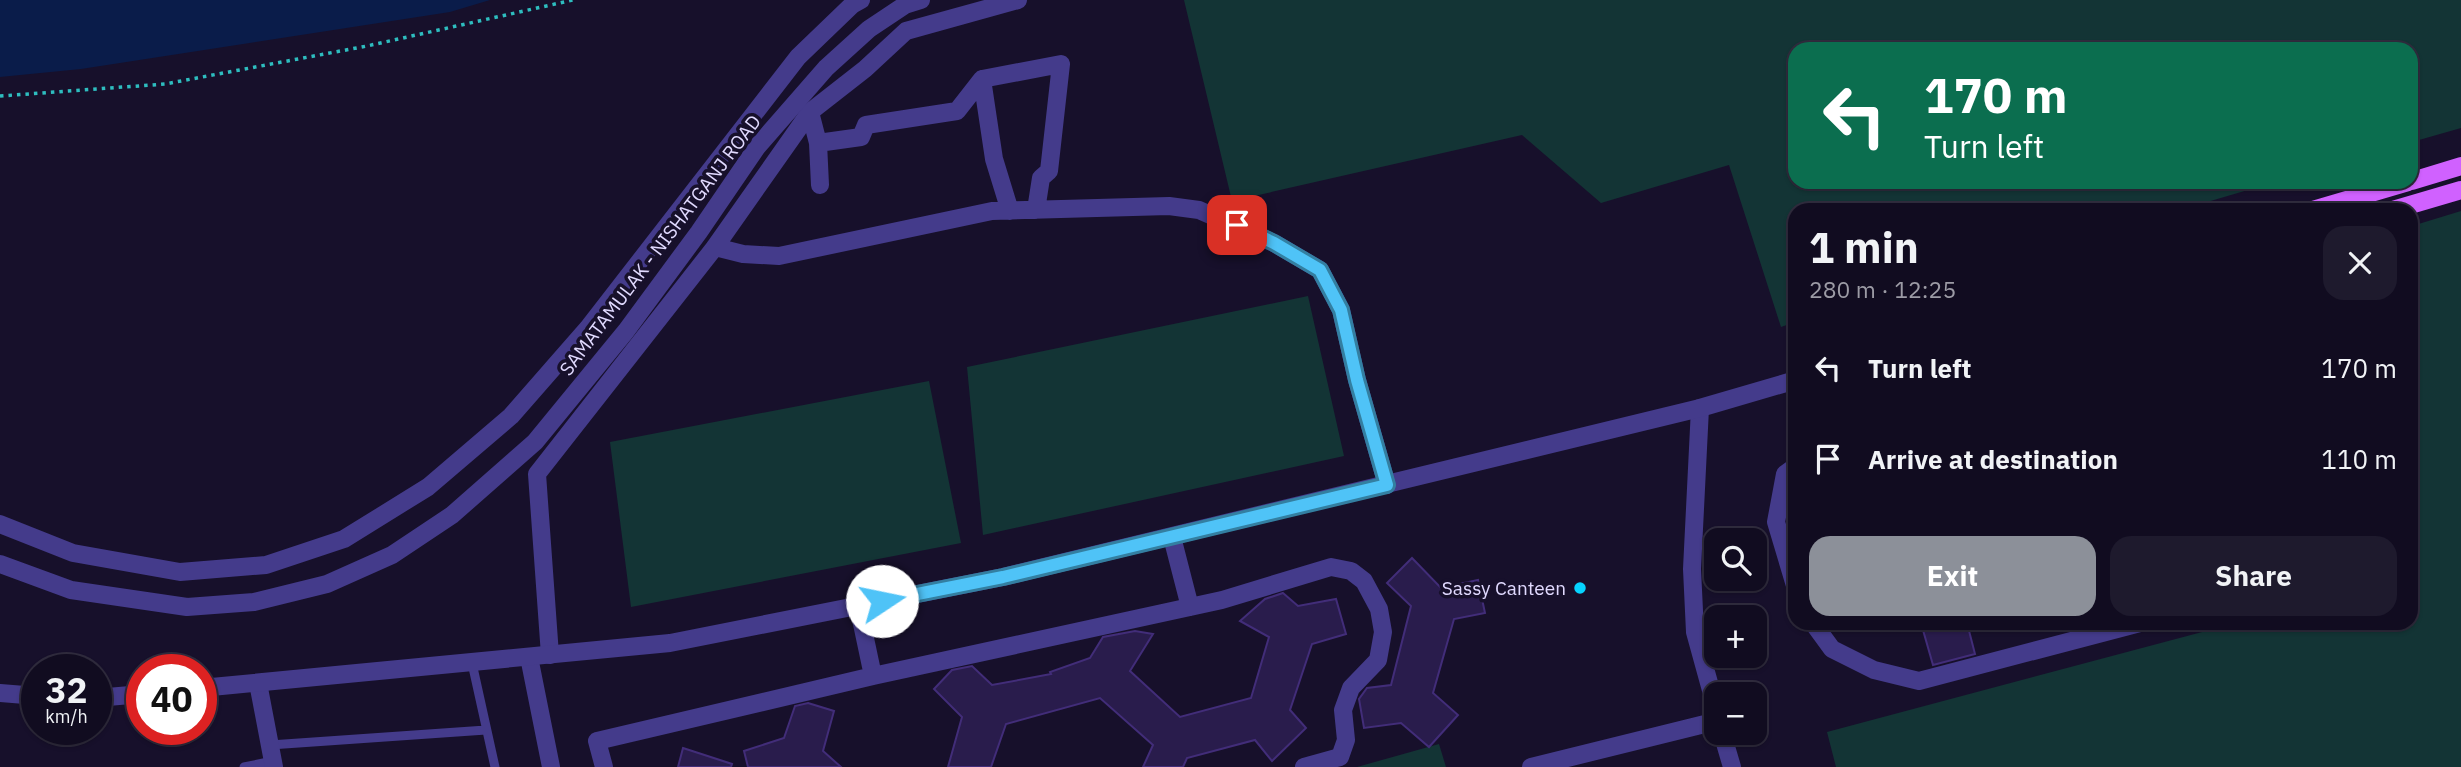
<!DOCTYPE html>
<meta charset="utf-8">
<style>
:root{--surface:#110c20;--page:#1e1a2d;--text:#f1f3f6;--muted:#9c9ba5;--line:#302c3e;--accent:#8c9099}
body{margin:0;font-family:"IBM Plex Sans",sans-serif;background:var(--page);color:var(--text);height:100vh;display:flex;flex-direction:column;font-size:26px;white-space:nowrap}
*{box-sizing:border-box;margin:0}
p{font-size:23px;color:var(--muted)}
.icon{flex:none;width:38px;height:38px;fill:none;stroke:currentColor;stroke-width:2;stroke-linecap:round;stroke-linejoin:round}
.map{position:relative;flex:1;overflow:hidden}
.details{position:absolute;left:1788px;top:203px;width:630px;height:427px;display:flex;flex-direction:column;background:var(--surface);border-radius:21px;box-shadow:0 2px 5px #0004,0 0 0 2px var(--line)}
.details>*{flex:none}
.banner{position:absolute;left:1788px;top:42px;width:630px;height:147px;border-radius:21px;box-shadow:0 2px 5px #0004,0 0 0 2px var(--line);background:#0b6e4f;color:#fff;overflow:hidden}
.controls{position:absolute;left:1704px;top:528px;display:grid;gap:14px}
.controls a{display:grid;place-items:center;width:63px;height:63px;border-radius:14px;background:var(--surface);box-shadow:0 2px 5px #0004,0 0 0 2px var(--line);font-size:35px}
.speed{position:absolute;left:21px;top:654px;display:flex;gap:14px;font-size:35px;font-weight:700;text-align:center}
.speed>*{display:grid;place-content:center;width:91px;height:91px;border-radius:50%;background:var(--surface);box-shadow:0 2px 5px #0004,0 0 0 2px var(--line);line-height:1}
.speed small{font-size:18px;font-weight:400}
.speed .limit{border:10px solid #d22;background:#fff;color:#111}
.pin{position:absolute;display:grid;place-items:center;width:60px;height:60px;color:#fff;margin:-30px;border-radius:14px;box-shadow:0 4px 10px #0006}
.me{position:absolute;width:77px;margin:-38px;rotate:79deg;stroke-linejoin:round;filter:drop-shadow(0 0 5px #0008)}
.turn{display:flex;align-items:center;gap:24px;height:147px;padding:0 21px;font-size:32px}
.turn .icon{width:91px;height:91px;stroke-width:2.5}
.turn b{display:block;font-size:49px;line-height:60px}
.round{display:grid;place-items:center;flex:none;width:74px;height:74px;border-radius:21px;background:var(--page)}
.head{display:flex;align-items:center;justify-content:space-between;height:119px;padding:0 21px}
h1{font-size:42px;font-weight:700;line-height:52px}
.primary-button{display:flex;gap:14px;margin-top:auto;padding:14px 21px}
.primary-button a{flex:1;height:80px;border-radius:21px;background:var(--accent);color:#fff;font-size:28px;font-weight:700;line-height:80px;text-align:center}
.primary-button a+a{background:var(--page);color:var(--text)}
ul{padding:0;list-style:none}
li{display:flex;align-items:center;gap:21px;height:91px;padding:0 21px}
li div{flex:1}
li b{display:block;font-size:26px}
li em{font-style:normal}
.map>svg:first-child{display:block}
.green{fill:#133435}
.water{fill:#0a1c4a}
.building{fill:#291c4c;stroke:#422d79;stroke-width:2}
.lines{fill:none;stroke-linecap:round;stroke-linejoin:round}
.path{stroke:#2ebdbf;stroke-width:3.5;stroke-dasharray:3.5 5;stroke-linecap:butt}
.service{stroke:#443b8b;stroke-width:9}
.minor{stroke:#443b8b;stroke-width:18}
.tertiary{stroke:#443b8b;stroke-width:18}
.primary{stroke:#d061ff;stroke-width:18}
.route-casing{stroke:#337fa1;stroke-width:18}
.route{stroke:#4fc3f7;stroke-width:12}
.poi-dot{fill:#06d3ff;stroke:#17102b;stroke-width:2.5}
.labels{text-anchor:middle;stroke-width:7;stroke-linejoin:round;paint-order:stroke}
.street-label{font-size:19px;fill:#e1daff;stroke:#17102b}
.poi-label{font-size:19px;fill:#e1daff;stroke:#17102b;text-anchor:end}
</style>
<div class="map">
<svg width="2461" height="767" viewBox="0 0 2461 767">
<rect width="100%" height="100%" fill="#17102b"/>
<path class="green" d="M 1184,0 L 2461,0 L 2461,128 L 2412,142 L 2412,49 L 1796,49 L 1796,182 L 2275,182 L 2180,210 L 1796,210 L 1795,322 L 1781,327 L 1729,165 L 1601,203 L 1522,135 L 1232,201 Z
M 2461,211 L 2461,767 L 1836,767 L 1827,732 L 2236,623 L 2412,623 L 2412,226 Z
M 1308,296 L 1344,456 L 983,535 L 967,367 Z
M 929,381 L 961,543 L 631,607 L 610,442 Z
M 1439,744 L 1446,767 L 1357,767 Z"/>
<path class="water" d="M 0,0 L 490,0 L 450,12 L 81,69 L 0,77 Z"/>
<path class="building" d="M 1412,558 L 1441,588 L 1478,580 L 1485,613 L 1454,619 L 1433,693 L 1458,715 L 1429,747 L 1401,723 L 1364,728 L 1359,699 L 1367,688 L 1391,685 L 1411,606 L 1387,583 Z
M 1283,593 L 1298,606 L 1336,599 L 1346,634 L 1312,644 L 1290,710 L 1306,728 L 1272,761 L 1255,740 L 1187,758 L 1183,767 L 1143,767 L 1153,745 L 1100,698 L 1006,724 L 991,767 L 948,767 L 962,717 L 934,689 L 952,670 L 972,666 L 992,685 L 1051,674 L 1050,672 L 1090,658 L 1103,637 L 1135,631 L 1153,634 L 1130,671 L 1180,717 L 1251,698 L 1269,637 L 1240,621 L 1265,599 Z
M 1921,623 L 1967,623 L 1975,654 L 1933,665 Z
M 808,703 L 834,711 L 823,751 L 841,767 L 748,767 L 744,751 L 784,738 L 795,706 Z
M 683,748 L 732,764 L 731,767 L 678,767 Z"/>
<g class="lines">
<path class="path" d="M 0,96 L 165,84 L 367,46 L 573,0"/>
<path class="service" d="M 472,663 L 495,767
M 270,745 L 486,730
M 244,767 L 273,761"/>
<path class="minor" d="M 982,79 L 994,159 L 1010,211
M 810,112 L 818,143 L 861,137 L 866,125 L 957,111 L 982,79 L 1061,64 L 1049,171 L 1041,178 L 1036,210
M 818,143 L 820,185
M 715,247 L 743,254 L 779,256 L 992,211 L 1169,206 L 1199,210 L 1274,243 L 1320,270 L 1341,310 L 1357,380 L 1387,485
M 1700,408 L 1692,569 L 1695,632 L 1717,712
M 1796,466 L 1785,474 L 1776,522 L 1796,589
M 1172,537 L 1190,607
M 1813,623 L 1832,649 L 1874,670 L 1919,681 L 2140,623
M 550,655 L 537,474 L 715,247 L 810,112 L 865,69 L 906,31 L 1018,0
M 529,657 L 551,767
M 873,676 L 1222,600 L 1331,567 L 1351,571 L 1364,581 L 1379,609 L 1383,632 L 1378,660 L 1351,688 L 1343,710 L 1346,740 L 1340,757 L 1304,767
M 258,683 L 274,767
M 1722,733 L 1732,767
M 604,767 L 597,741 L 873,676 L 858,605
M 1531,767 L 1717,721"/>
<path class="tertiary" d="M 0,524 L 73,553 L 180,572 L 266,565 L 344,539 L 428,487 L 511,416 L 588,328 L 798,57 L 852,5 L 861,0
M 0,564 L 71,590 L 187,607 L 254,602 L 327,584 L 392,555 L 452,515 L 535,442 L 626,331 L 699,232 L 757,147 L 826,68 L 869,29 L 905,5 L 921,0
M 201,688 L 670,643 L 1003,577 L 1700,408 L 1796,380
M 0,693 L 37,696
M 96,698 L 142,694"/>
<path class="primary" d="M 2412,181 L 2461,166
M 2313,210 L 2408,182
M 2393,210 L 2461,190"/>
</g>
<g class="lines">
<g class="route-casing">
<path id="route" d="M 882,601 L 1003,577 L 1387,485 L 1357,380 L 1341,310 L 1320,270 L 1274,243 L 1237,225"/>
</g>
<use href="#route" class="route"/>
</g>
<circle class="poi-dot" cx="1580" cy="588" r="7"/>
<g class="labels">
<g class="street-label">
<text transform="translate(660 245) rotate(-53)" y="7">SAMATAMULAK - NISHATGANJ ROAD</text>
</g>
<g class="poi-label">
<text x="1566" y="595">Sassy Canteen</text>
</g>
</g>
</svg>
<div class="controls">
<a><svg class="icon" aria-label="search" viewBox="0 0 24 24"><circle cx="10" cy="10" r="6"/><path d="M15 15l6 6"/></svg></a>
<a>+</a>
<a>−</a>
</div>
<div class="speed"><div>32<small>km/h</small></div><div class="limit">40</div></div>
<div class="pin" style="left:1237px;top:225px;background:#d93025"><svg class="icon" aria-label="arrive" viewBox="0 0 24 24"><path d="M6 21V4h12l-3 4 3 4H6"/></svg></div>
<svg class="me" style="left:882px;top:601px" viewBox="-20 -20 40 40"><circle r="19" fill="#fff"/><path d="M0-13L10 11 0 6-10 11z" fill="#4fc3f7"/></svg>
<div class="banner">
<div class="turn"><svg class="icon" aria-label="left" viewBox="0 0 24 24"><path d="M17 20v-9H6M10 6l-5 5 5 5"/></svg><div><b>170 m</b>Turn left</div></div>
</div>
<section class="details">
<div class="head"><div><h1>1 min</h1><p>280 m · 12:25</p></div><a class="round"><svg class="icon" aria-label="close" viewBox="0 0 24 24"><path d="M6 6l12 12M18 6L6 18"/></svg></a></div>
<ul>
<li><svg class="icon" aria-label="left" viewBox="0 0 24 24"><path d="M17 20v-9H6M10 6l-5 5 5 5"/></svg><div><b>Turn left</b></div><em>170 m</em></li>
<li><svg class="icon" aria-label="arrive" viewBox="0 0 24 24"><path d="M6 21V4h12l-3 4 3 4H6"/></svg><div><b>Arrive at destination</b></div><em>110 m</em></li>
</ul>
<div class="primary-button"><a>Exit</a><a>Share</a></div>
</section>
</div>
